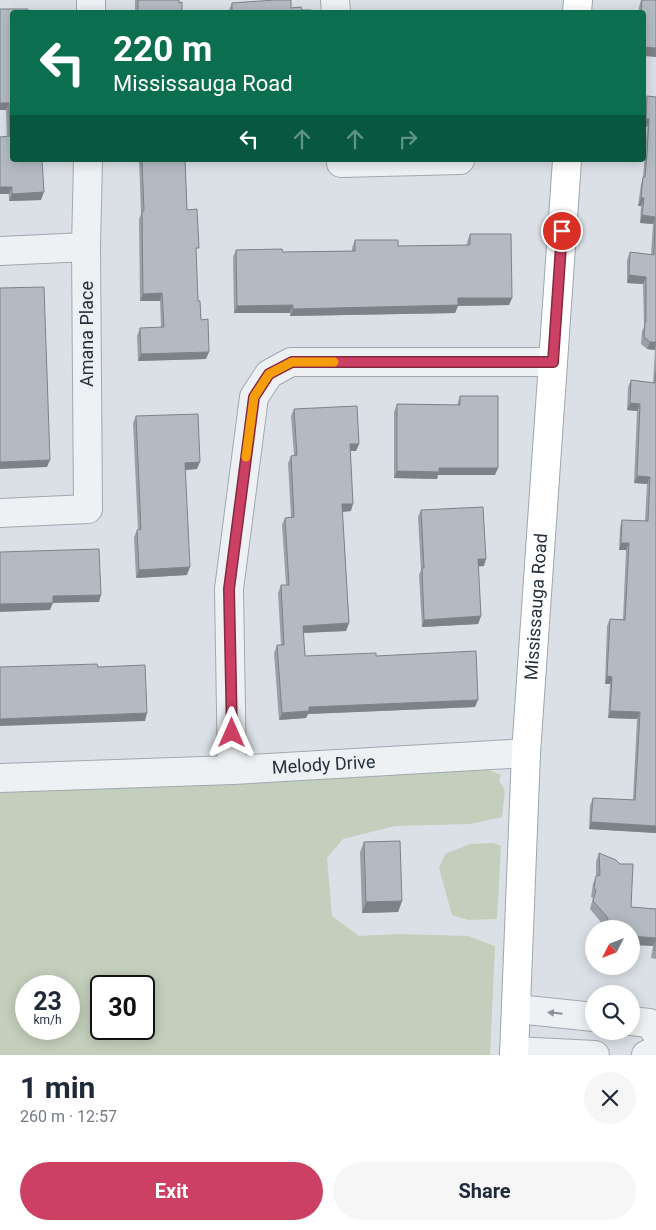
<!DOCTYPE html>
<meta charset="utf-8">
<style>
:root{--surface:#fff;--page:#f6f6f7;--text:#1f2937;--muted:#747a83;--accent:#cb4063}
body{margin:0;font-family:Roboto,sans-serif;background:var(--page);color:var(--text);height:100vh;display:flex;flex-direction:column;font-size:19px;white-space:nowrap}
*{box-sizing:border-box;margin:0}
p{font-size:16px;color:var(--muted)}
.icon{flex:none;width:28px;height:28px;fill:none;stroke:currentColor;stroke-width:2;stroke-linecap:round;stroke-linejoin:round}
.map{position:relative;height:1055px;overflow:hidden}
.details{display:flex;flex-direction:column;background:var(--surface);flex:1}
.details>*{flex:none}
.guide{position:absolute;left:10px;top:10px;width:636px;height:152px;border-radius:5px;box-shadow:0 2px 12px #0003;background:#0b6e4f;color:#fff;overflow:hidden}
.needle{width:32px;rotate:228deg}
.controls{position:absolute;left:585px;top:920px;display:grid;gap:10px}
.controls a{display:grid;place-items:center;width:55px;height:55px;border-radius:50%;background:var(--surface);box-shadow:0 2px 12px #0003;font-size:25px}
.speed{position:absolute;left:15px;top:975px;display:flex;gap:10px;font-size:25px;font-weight:700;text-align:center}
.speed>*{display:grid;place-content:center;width:65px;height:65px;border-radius:50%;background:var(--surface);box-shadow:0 2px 12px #0003;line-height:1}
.speed small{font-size:12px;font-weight:400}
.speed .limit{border:2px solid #111;border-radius:8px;background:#fff;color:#111}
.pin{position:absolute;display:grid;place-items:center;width:42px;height:42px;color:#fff;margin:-21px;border:2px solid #fff;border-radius:50%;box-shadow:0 1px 5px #0007}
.me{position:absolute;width:55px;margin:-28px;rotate:0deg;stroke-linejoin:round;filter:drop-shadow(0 0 4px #0008)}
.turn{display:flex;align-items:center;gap:18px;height:105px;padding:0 20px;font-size:22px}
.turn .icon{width:65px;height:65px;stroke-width:2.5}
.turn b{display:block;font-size:35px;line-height:42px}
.lanes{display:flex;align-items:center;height:48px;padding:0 20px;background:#0003;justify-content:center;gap:25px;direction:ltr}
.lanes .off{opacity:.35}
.round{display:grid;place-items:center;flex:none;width:52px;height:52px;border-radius:26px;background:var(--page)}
.summary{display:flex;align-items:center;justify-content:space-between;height:85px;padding:0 20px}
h1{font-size:30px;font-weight:700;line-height:38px}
.action{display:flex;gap:10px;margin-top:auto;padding:10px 20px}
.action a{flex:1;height:58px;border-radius:30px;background:var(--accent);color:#fff;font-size:20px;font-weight:700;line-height:58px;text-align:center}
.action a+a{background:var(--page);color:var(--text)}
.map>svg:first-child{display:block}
.green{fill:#c3cfbc;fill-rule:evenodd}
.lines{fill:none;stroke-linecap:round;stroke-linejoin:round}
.minor-casing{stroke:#a1a8af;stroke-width:30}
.major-casing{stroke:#9ba6b1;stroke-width:30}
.minor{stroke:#eef1f4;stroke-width:28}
.major{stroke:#fff;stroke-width:28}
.wall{fill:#9aa0a7}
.shaded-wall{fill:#7d8288}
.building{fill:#b3bac2;stroke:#7d8288}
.oneway{fill:#8a9098}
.route-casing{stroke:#842a40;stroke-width:12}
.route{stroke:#cb4063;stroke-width:9}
.slow{stroke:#f59e0b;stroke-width:9}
.labels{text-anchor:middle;stroke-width:4.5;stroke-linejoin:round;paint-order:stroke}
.street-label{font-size:18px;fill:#26303b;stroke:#eaeff3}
</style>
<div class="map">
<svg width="656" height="1055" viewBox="0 0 656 1055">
<rect width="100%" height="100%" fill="#dbe0e6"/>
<path class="green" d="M 489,770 L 501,775 L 499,780 L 505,791 L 502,817 L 470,824 L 395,826 L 343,839 L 327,858 L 332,916 L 359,936 L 399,934 L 468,936 L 495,946 L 490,1055 L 0,1055 L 0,792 ZM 26,986 L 69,986 L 69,1029 L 26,1029 ZM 101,986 L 144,986 L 144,1029 L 101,1029 Z
M 493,843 L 501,846 L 497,919 L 468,920 L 452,915 L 439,868 L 445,854 L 470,844 Z"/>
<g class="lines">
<g class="minor-casing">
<g id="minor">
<path d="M 335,0 L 336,12"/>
<path d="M 91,12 L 91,0"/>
<path d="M 341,160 L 341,163 L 460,160"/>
<path d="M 0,251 L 86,247"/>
<path d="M 0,513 L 88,509 L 86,247 L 88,160"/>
<path d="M 232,770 L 229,589 L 254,397 L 269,374 L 291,362 L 553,362"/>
<path id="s1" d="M 0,778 L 232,770 L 526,753"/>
<path d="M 517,1009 L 594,1017"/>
<path d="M 631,1021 L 649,1023 L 656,1033"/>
<path d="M 514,1051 L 595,1055"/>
<path d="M 646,1055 L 656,1050"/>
</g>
</g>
<g class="major-casing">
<g id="major">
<path d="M 577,12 L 578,0"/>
<path id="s2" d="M 514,1055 L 526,753 L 567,160"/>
</g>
</g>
<use href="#minor" class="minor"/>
<use href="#major" class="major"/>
</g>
<path class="wall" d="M 135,0 L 179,0 L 179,3 L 182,12 L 135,12 Z
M 641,0 L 656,0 L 644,12 L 638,12 L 639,7 Z
M 232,3 L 291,8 L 314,12 L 229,12 L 229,10 Z
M 0,9 L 12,12 L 41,200 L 9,201 L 6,110 L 0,110 Z
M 647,96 L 656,97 L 656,833 L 589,829 L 590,805 L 593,798 L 633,800 L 637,719 L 608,718 L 610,684 L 605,684 L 607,626 L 610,619 L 623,619 L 626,550 L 619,550 L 620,527 L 622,520 L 645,521 L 647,484 L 634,483 L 637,411 L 627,410 L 628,387 L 631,380 L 653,383 L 655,350 L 647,349 L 641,344 L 642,331 L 644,327 L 643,284 L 627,283 L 627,260 L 630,252 L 651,255 L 653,224 L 640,223 L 641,206 L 638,206 L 641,184 L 643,177 L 647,127 L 644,126 L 644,120 L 645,103 Z
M 139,160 L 185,160 L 187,210 L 196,254 L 198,301 L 206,359 L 138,361 L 137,336 L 140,328 L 161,328 L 160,301 L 140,301 L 139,219 L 141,214 Z
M 470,234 L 512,298 L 509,305 L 458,306 L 455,313 L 290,316 L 290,313 L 234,313 L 233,257 L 236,250 L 283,252 L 352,251 L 352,248 L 355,240 L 398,246 L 467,245 L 467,242 Z
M 460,396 L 495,475 L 438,475 L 437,479 L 394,478 L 394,412 L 397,404 L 457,405 Z
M 294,409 L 359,444 L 356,451 L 350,451 L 351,511 L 342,512 L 349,623 L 346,631 L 303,633 L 305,656 L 376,656 L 475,707 L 308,714 L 306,718 L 279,720 L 274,653 L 277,645 L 281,645 L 278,593 L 281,585 L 286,585 L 282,525 L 285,518 L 291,517 L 288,463 L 291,456 L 294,455 L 291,416 Z
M 136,416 L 197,469 L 185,470 L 187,575 L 136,578 L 134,537 L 137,530 L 138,530 L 133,423 Z
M 421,510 L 484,566 L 478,566 L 481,616 L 478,624 L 422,627 L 419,575 L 421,570 L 418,517 Z
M 364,842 L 402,901 L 398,912 L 362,913 L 360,852 Z
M 599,853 L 631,907 L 656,909 L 656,959 L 651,958 L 653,946 L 631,929 L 605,929 L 605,927 L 590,909 L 593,898 L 591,897 L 593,884 L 596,876 L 596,862 Z"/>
<path class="shaded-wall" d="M 644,47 L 656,48 L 656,57 L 644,56 Z
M 0,103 L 9,103 L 6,110 L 0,110 Z
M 646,119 L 649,119 L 647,127 L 644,126 Z
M 0,187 L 12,187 L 9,194 L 0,194 Z
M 44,192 L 41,200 L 9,201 L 12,194 Z
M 641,198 L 644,198 L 641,206 L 638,206 Z
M 642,215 L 655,217 L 653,224 L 640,223 Z
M 629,275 L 646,277 L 643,284 L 627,283 Z
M 162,293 L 160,301 L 140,301 L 143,294 Z
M 458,298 L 512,298 L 509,305 L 458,306 L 455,313 L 290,316 L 293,309 Z
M 293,305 L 290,313 L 234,313 L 237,306 Z
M 650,342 L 656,342 L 655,350 L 647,349 Z
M 209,352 L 206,359 L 138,361 L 141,354 Z
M 630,403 L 640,404 L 637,411 L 627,410 Z
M 350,444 L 359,444 L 356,451 L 347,451 Z
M 50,460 L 47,467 L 0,469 L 0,462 Z
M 200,462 L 197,469 L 182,470 L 185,463 Z
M 439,468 L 498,468 L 495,475 L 438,475 L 437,479 L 394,478 L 397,471 Z
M 637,476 L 650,477 L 647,484 L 634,483 Z
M 342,504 L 353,504 L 351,511 L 339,512 Z
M 621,543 L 629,543 L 626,550 L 619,550 Z
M 478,559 L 486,559 L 484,566 L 475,567 Z
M 190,567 L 187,575 L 136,578 L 139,570 Z
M 101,595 L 99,602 L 53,603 L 50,610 L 0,612 L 0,604 L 53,596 Z
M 481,616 L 478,624 L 422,627 L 424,620 Z
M 349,623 L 346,631 L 300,633 L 303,626 Z
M 607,676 L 612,677 L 610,684 L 605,684 Z
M 478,700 L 475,707 L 308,714 L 306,718 L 279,720 L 282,713 L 309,707 Z
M 610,711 L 640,712 L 637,719 L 608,718 Z
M 147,713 L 145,721 L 0,726 L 0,719 Z
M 591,822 L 656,826 L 656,833 L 589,829 Z
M 402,901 L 398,912 L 362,913 L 366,902 Z
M 631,936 L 656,938 L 653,946 L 631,945 Z"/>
<path class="building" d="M 138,0 L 179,0 L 179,3 L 182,2 L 182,12 L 138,12 Z
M 275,0 L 291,0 L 291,8 L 301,7 L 302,10 L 311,10 L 314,12 L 232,12 L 232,3 Z
M 642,0 L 656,0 L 656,48 L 644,47 L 644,12 L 641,12 Z
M 0,9 L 28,9 L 28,12 L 12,12 L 12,160 L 42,160 L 44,192 L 12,194 L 12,187 L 0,187 L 0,137 L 10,136 L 9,103 L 0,103 Z
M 647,96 L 656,97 L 656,342 L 650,342 L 644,337 L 645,323 L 646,322 L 646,277 L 629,275 L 630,252 L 654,255 L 655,217 L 642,215 L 644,198 L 641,198 L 643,177 L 645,177 L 647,154 L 649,119 L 646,119 Z
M 142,160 L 185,160 L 187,210 L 197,209 L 199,248 L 196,248 L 198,301 L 200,301 L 201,320 L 208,319 L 209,352 L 141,354 L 140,328 L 164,327 L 162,293 L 143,294 L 142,211 L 144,211 Z
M 470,234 L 511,234 L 512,298 L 458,298 L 458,305 L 293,309 L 293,305 L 237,306 L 236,250 L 282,249 L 283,252 L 355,251 L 355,240 L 398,240 L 398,246 L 470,245 Z
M 44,287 L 50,460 L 0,462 L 0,288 Z
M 656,371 L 656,826 L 591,822 L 593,798 L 635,800 L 640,712 L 610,711 L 612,677 L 607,676 L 610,619 L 625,620 L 629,543 L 621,543 L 622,520 L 648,521 L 650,477 L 637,476 L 640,404 L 630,403 L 631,380 L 655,383 Z
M 460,396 L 498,396 L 498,468 L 439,468 L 439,472 L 397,471 L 397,404 L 460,405 Z
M 357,406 L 359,444 L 350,444 L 353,504 L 342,504 L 349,623 L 303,626 L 305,656 L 376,653 L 376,656 L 476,651 L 478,700 L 309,707 L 309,711 L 282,713 L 277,645 L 284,645 L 281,585 L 289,585 L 285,518 L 294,517 L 291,456 L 297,455 L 294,409 Z
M 198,414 L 200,462 L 185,463 L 190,567 L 139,570 L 137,530 L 141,529 L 136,416 Z
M 483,507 L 486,559 L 478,559 L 481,616 L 424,620 L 422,568 L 424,568 L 421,510 Z
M 99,549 L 101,595 L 53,596 L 53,603 L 0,604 L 0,552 Z
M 97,664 L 98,667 L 145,665 L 147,713 L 0,719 L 0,667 Z
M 400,841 L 402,901 L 366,902 L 364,842 Z
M 599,853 L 616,860 L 620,864 L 633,864 L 631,907 L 656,909 L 656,950 L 654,950 L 656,938 L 631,936 L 631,929 L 612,929 L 607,924 L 608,918 L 593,901 L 596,890 L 594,888 L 596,876 L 600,875 Z"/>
<defs><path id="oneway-solid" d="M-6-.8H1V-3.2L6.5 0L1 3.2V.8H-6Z" transform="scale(1.25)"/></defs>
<use class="oneway" href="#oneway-solid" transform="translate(555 1013) rotate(-174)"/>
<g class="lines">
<g class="route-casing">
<path id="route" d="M 232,733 L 229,589 L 254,397 L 269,374 L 292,362 L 553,362 L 562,231"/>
</g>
<use href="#route" class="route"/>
<path class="slow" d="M 246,457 L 254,397 L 269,374 L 292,362 L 334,362"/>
</g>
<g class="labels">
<g class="street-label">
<text transform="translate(87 334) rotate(-90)" y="6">Amana Place</text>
<text dy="6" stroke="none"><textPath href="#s2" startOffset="449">Mississauga Road</textPath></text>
<text dy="6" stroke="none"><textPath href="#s1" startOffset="324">Melody Drive</textPath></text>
</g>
</g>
</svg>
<div class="controls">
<a><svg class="needle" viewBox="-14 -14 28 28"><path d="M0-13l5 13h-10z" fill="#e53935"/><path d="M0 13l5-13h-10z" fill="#747a83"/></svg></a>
<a><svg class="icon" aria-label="search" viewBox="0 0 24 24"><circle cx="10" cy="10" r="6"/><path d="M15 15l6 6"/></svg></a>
</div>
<div class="speed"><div>23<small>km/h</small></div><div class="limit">30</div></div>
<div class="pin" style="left:562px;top:231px;background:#d93025"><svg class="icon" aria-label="arrive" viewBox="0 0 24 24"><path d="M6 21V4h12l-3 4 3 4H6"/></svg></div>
<svg class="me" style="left:232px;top:733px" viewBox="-20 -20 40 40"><path d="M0-17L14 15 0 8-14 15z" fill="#cb4063" stroke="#fff" stroke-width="4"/></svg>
<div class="guide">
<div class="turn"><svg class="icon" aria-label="left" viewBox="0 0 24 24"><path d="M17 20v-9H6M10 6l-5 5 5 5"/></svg><div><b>220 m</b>Mississauga Road</div></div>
<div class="lanes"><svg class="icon" aria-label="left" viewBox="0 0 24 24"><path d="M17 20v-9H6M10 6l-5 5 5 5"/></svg><svg class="icon off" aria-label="ahead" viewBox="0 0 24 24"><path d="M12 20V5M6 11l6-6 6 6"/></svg><svg class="icon off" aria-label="ahead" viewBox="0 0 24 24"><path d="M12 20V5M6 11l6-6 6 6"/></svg><svg class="icon off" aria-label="right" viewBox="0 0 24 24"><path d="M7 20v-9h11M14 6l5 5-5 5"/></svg></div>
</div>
</div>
<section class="details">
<div class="summary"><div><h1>1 min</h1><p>260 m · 12:57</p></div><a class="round"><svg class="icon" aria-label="close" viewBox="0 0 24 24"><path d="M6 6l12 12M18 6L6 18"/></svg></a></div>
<div class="action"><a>Exit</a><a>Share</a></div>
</section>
